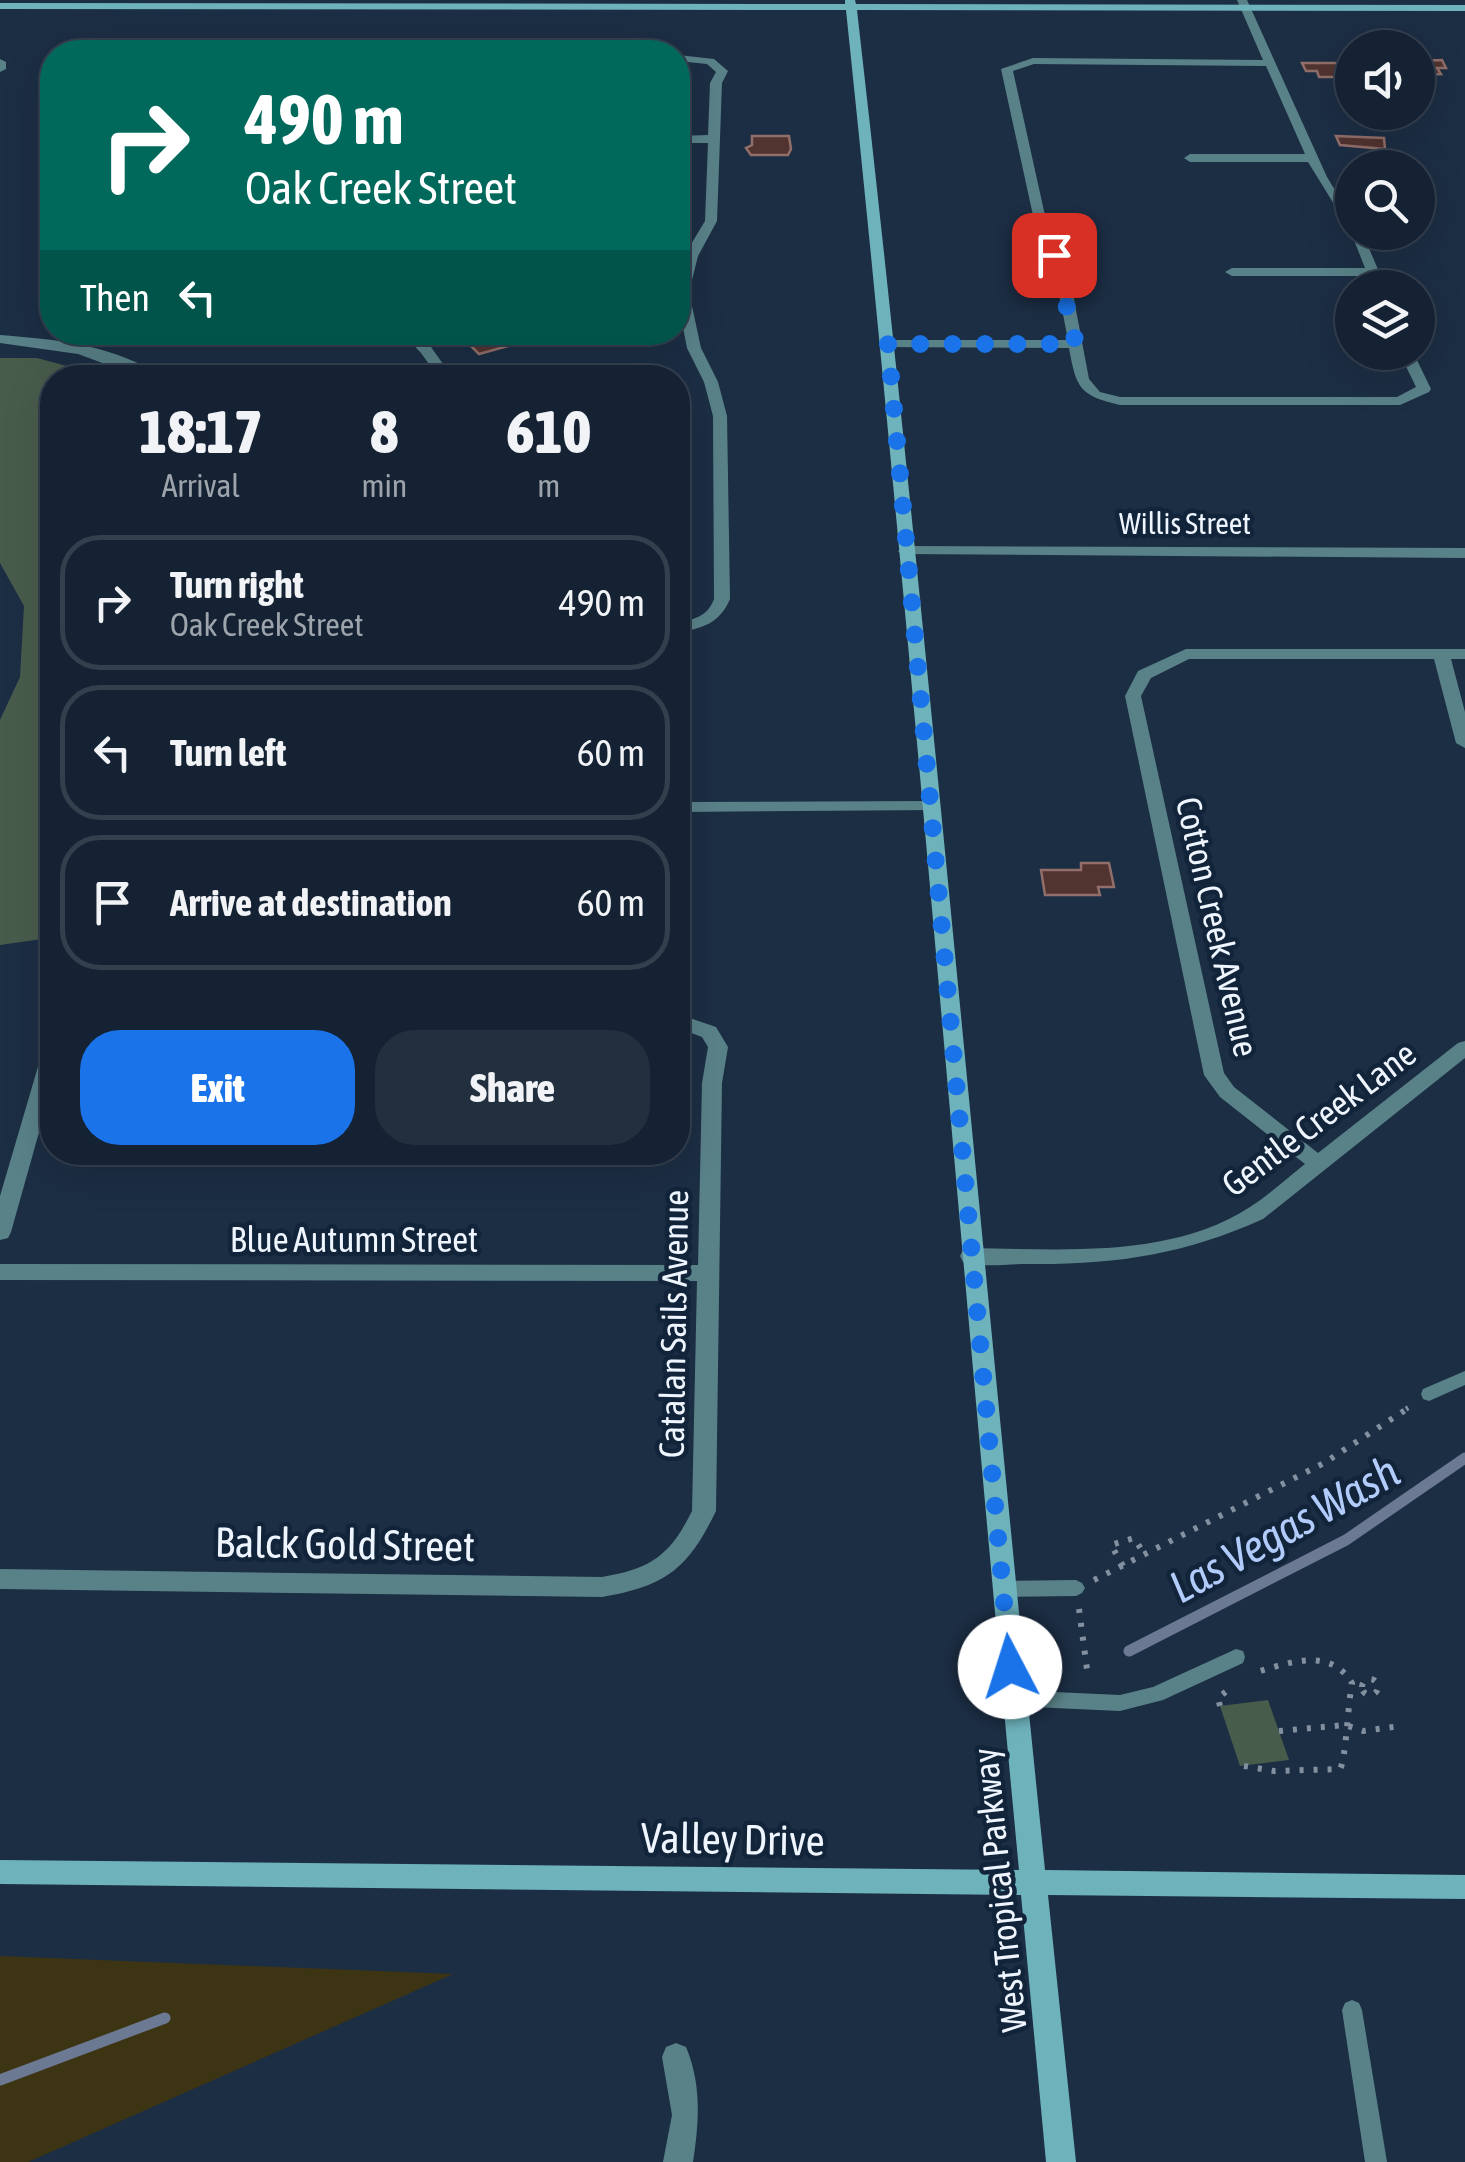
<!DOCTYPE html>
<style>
:root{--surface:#152233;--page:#222f3f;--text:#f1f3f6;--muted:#9da4ac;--line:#343f4e;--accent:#1a73e8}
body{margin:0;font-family:"Asap Condensed",sans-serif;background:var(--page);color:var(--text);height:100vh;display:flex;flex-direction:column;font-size:38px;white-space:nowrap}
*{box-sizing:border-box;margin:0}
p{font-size:32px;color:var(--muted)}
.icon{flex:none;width:55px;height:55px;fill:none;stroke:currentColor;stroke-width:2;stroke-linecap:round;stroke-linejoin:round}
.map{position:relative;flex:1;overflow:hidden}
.drawer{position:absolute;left:40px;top:365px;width:650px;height:800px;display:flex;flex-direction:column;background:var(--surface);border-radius:40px;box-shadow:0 10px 40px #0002,0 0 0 2px var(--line)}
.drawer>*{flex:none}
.banner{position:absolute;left:40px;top:40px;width:650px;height:305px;border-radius:40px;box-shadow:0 10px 40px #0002,0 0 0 2px var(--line);background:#00695c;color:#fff;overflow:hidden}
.buttons{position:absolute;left:1335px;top:30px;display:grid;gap:20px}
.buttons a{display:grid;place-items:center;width:100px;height:100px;border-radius:50%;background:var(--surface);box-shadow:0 10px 40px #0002,0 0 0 2px var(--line);font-size:50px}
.pin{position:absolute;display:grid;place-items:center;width:85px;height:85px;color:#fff;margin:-42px;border-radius:20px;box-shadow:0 5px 15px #0006}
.me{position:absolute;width:110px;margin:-55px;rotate:355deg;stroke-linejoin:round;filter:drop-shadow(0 0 8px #0008)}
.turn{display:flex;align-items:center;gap:35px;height:210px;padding:0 40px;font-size:45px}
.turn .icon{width:130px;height:130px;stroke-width:2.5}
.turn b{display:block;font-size:70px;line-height:85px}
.then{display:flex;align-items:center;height:95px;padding:0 40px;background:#0003;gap:20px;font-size:38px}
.eta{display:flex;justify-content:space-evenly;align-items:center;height:170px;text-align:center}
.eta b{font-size:60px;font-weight:800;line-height:70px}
.action{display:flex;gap:20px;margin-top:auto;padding:20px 40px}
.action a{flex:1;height:115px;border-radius:40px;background:var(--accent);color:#fff;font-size:40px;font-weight:800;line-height:115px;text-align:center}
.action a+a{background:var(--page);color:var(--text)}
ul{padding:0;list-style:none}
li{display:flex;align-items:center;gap:30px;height:135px;margin:0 20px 15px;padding:0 20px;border:5px solid var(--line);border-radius:40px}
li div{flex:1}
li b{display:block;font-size:38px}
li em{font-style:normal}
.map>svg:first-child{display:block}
.green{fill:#485c4c}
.sand{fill:#3d3414}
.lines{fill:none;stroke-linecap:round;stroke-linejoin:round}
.stream{stroke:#6b7993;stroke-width:11}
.building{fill:#513430;stroke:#916e69;stroke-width:2.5}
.path-far1{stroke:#8390a0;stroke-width:5;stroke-dasharray:2.5 8;stroke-linecap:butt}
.path{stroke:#8390a0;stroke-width:6;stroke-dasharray:4 10;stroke-linecap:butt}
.lane{fill:#598288;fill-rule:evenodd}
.street{fill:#598288;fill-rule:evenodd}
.secondary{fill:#6eb2bc;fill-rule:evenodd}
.route{stroke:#1a73e8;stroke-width:18;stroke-dasharray:0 32.4}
.labels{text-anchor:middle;stroke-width:9;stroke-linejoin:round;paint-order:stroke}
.far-street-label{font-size:30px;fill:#eef5fe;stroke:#122439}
.street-label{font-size:35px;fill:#eef5fe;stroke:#122439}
.near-street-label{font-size:42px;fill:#eef5fe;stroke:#122439}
.near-water-label{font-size:45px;font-style:italic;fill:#b1cbfb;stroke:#122439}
</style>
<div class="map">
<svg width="1465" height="2162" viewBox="0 0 1465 2162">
<rect width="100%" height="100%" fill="#1c2e44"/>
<path class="green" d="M 0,358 L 37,358 L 107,377 L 52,378 L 52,931 L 49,938 L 0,945 L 0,720 L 20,677 L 24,606 L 0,563 Z
M 1268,1700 L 1289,1760 L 1240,1766 L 1220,1706 Z"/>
<path class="sand" d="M 0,1956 L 453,1974 L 28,2162 L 0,2162 Z"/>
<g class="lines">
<path class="stream" d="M 1129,1651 L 1346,1540 L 1465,1458
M 0,2080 L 165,2018"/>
</g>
<path class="building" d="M 1442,60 L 1446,68 L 1437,68 L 1441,74 L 1418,75 L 1418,61 Z
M 1302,63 L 1349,63 L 1352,77 L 1319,77 L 1317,71 L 1306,71 Z
M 752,136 L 789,136 L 791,149 L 788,155 L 751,155 L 746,148 L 752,145 Z
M 1336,136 L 1384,138 L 1385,149 L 1340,145 Z
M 457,332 L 496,332 L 507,343 L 512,341 L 502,333 L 512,332 L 522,342 L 479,354 L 468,343 L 474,340 L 460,344 L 450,334 Z
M 1081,863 L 1109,863 L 1114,887 L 1098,887 L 1100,895 L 1045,895 L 1041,870 L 1081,870 Z"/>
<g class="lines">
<path class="path-far1" d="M 1406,1409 L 1413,1405"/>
<path class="path" d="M 1123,1566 L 1111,1545 L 1134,1538 L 1145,1555
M 1094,1580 L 1324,1463 L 1410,1407
M 1079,1609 L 1088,1677
M1362 1687a8 8 0 1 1 16 0a8 8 0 1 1-16 0Z
M 1220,1706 L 1218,1698 L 1228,1690
M 1279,1731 L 1345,1725 L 1363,1731 L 1400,1726
M 1244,1766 L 1274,1771 L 1340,1769 C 1346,1760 1348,1702 1352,1683 C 1330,1646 1287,1663 1254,1673"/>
<path class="lane" d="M 1465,1371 L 1465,1385 L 1429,1401 L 1423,1399 L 1421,1394 L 1423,1389 Z
M 1076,1580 L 1082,1583 L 1085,1588 L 1082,1593 L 1076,1596 L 1003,1597 L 997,1594 L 994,1589 L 997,1584 L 1003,1581 Z
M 1236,1649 L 1243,1651 L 1245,1657 L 1243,1663 L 1163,1700 L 1120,1711 L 1013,1706 L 1006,1704 L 1004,1698 L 1006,1692 L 1013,1690 L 1120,1695 L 1153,1687 Z
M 1352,2000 L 1359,2003 L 1362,2010 L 1387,2162 L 1365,2162 L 1342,2010 L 1345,2003 Z"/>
<path class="street" d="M 1237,0 L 1247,0 L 1327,177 L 1352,218 L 1352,232 L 1362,232 L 1386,288 L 1373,288 L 1368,276 L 1232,276 L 1225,272 L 1232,268 L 1365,268 L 1350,230 L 1308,162 L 1190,162 L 1184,158 L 1190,154 L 1305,154 L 1266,66 L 1034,64 L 1013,71 L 1048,229 L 1069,273 L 1089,379 L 1100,392 L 1120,397 L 1397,397 L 1416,387 L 1399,352 L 1413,352 L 1431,389 L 1429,392 L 1400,405 L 1120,405 C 1080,396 1076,388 1069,348 L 883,347 L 883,341 L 888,340 L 1068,340 L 1055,273 L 1036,229 L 1001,69 L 1033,58 L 1263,60 Z
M 678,55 L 714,59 L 728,71 L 722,83 L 717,221 L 698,256 L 689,292 L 701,348 L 718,382 L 727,416 L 730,599 C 720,623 702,629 678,632 L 678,622 C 694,620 708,616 714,599 L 713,416 L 704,382 L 687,348 L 678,302 L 678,283 L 684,256 L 705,221 L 708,143 L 678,143 L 678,136 L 708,135 L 710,83 L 716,72 L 707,64 L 678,61 Z
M 0,59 L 6,62 L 6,69 L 0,72 Z
M 401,332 L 415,332 L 431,347 L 453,378 L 439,378 L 421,353 Z
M 0,335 C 52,339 119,345 162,378 L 143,378 L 78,354 L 0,343 Z
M 906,546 L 1465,548 L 1465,558 L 901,554 L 898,551 Z
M 1186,649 L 1465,649 L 1465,659 L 1451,659 L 1465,712 L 1465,748 L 1456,743 L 1434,659 L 1189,659 L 1151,678 L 1141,696 L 1224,1073 L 1234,1087 L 1318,1153 L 1458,1043 L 1465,1041 L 1465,1058 L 1263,1219 C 1183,1255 1114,1265 1026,1264 C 1006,1264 982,1268 963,1262 L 960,1256 L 963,1250 L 971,1248 C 1061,1249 1170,1259 1250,1207 C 1269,1195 1287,1178 1305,1164 L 1220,1097 L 1204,1075 L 1125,696 L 1138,671 Z
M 931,801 L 940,806 L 937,810 L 678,812 L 678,802 Z
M 678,1014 L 716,1027 L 728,1047 L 722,1083 L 716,1511 C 688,1569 666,1586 602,1597 L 0,1589 L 0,1569 L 602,1577 C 650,1569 670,1556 692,1511 L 697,1281 L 0,1280 L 0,1264 L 698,1265 L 702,1083 L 708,1047 L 702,1037 L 678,1028 Z
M 52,1046 L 52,1086 L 11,1232 L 8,1238 L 0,1240 L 0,1196 L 42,1053 Z
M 676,2043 L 686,2047 C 702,2085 699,2123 693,2162 L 663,2162 L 672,2115 L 662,2057 L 666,2047 Z"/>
<path class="secondary" d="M 845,0 L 855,0 L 856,4 L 1465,5 L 1465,11 L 857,10 C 928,629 981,1250 1045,1870 L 1465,1875 L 1465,1899 L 1048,1895 L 1076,2162 L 1046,2162 L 1021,1895 L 0,1884 L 0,1860 L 1019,1870 C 960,1250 911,629 846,10 L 0,9 L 0,3 L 845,4 Z"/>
</g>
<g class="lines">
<path class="route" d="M 1010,1667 L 888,344 L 1076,344 L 1054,255"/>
</g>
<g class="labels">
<g class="far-street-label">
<text x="1185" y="534">Willis Street</text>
</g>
<g class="street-label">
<text transform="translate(1217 927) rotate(77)" y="12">Cotton Creek Avenue</text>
<text transform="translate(1319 1119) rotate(-37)" y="12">Gentle Creek Lane</text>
<text x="354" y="1252">Blue Autumn Street</text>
<text transform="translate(674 1324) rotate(-89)" y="12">Catalan Sails Avenue</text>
<text transform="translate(1000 1890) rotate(-96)" y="12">West Tropical Parkway</text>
</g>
<g class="near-street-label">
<text transform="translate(345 1544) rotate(1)" y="15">Balck Gold Street</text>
<text transform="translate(733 1839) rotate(1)" y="15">Valley Drive</text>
</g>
<g class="near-water-label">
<text transform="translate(1284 1529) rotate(-29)" y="16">Las Vegas Wash</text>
</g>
</g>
</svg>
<div class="buttons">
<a><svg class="icon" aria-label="sound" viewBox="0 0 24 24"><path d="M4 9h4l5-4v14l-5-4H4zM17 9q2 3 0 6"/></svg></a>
<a><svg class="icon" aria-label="search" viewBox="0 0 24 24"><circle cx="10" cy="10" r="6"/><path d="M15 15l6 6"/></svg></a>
<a><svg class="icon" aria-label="layers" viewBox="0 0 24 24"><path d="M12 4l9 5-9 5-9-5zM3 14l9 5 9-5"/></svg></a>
</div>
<div class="pin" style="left:1054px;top:255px;background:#d93025"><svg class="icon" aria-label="arrive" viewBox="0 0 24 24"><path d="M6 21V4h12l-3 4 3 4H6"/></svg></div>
<svg class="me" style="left:1010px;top:1667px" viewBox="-20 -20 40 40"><circle r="19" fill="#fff"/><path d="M0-13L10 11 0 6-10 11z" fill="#1a73e8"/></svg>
<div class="banner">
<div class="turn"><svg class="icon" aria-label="right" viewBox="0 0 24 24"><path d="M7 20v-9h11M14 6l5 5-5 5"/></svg><div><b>490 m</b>Oak Creek Street</div></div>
<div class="then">Then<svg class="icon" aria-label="left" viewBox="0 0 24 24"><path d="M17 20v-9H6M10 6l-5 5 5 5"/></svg></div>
</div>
<section class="drawer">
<div class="eta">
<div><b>18:17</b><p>Arrival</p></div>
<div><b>8</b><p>min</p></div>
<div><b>610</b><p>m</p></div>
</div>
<ul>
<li><svg class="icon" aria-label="right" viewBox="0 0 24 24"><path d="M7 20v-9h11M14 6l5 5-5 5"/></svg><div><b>Turn right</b><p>Oak Creek Street</p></div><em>490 m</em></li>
<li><svg class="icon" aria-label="left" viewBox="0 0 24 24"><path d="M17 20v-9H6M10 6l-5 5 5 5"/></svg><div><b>Turn left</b></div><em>60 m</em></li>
<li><svg class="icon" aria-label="arrive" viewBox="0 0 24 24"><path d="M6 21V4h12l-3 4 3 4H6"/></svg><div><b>Arrive at destination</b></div><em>60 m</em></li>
</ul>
<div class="action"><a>Exit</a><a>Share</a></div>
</section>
</div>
